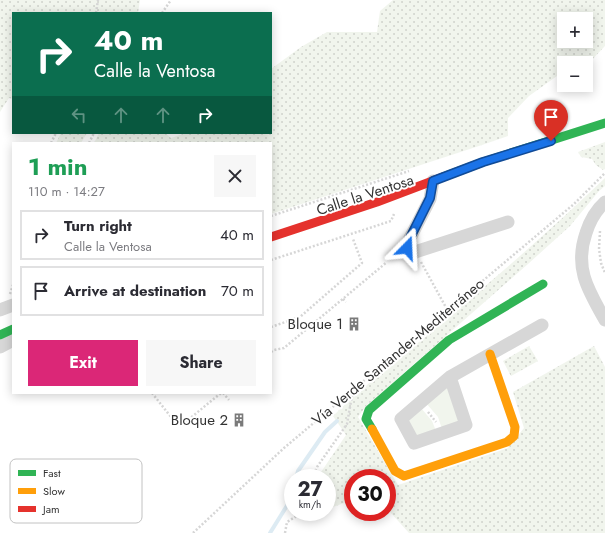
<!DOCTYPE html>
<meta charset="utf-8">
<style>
:root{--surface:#fff;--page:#f7f7f7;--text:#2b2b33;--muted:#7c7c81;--line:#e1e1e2;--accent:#db2777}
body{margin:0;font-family:Jost,sans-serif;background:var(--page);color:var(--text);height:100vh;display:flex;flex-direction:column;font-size:15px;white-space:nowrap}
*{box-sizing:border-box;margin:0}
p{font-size:13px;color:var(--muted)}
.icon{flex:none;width:22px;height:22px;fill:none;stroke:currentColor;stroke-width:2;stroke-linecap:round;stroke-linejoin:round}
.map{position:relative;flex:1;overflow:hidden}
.drawer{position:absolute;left:12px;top:142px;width:260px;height:252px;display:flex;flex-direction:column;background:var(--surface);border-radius:0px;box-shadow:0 2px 10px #0003}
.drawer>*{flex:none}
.hud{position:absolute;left:12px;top:12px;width:260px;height:122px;border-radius:0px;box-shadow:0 2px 10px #0003;background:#0b6e4f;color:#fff;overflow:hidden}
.fabs{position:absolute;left:557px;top:12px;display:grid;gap:8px}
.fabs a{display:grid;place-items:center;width:36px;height:36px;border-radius:0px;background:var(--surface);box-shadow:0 2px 10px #0003;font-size:20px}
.speed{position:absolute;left:284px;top:469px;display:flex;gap:8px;font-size:20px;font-weight:700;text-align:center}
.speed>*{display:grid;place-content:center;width:52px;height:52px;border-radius:50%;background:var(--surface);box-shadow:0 2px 10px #0003;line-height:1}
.speed small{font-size:10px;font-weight:400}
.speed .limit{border:6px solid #d22;background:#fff;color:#111}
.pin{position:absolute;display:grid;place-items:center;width:34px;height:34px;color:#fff;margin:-41px -17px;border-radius:50% 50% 50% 0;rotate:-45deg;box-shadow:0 0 4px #0007}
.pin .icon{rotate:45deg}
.me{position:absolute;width:44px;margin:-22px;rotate:21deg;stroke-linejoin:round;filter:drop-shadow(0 0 3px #0008)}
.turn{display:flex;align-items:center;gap:14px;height:84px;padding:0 16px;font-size:18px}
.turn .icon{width:52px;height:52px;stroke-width:2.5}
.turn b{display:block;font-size:28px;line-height:34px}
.lanes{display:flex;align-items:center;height:38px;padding:0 16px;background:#0003;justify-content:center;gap:20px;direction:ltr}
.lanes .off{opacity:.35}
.round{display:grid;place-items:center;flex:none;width:42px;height:42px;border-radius:0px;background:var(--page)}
.summary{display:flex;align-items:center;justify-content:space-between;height:68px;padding:0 16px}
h1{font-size:24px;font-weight:700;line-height:30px;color:#1e9e55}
.primary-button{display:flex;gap:8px;margin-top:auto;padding:8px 16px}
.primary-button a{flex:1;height:46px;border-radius:0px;background:var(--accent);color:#fff;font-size:16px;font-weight:700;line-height:46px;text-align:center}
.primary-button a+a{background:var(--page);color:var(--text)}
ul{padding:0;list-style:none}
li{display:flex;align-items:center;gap:12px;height:50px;margin:0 8px 6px;padding:0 8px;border:2px solid var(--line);border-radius:0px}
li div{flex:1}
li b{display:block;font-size:15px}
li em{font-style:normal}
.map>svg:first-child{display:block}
.grass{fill:url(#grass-dots);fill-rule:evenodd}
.garden{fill:#f1f5ed}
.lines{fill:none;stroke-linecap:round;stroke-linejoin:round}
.stream{stroke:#ddebf3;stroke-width:4}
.path{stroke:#d6d6d6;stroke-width:2.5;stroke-dasharray:2 2;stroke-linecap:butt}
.street{stroke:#d7d7d7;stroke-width:13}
.fast{stroke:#30b455;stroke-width:9}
.slow{stroke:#ff9f0a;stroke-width:9}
.jam{stroke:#e5322d;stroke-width:9}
.route-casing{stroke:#114b97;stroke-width:10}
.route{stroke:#1a73e8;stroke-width:7}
.labels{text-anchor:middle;stroke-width:4;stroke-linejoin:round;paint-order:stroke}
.street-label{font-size:15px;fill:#333;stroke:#fff}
.poi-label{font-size:15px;fill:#333;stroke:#fff;text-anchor:end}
.key{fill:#fff;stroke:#c2c2c2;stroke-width:1}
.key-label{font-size:11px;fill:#333}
</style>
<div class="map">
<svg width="605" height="533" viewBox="0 0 605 533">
<defs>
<pattern id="grass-dots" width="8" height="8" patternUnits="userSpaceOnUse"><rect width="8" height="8" fill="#f1f5ed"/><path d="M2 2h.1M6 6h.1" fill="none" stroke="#cfd2cc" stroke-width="1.8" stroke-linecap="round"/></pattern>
</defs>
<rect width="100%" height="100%" fill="#fff"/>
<path class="grass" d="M 0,0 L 140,0 L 138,13 L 13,13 L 13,99 L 9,98 L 0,112 Z
M 393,0 L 605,0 L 605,46 L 587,65 L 586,63 L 579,60 L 575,63 L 564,63 L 564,71 L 529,96 L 508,118 L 508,136 L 482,145 L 271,214 L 271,143 L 94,143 L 99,133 L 165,133 L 171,138 L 186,133 L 271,133 L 271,69 L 301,47 L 327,32 L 377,32 L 380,11 ZM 564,19 L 586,19 L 586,41 L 564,41 Z
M 61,133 L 87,133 L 81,143 L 56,143 Z
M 605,142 L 605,169 L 603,170 L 596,165 L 592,159 L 581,157 L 578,152 Z
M 605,178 L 605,186 L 599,191 L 570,226 L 528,264 L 366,406 L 358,417 L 398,485 L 508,448 L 524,428 L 513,392 L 594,346 L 605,367 L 605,533 L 409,533 L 390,512 L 387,507 L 387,478 L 353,478 L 353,500 L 327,509 L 327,478 L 317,478 L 346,435 L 333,416 L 356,394 C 441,324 526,254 605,178 Z
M 529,346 L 538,361 L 511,376 L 503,361 Z"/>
<path class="garden" d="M 448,386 L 460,422 L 442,429 L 438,417 L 426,403 Z
M 421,408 L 432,421 L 436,431 L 416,438 L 406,420 Z"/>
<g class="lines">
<path class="stream" d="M 296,478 L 298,471 L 325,432 L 337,421
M 270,533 L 288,504 L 293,487"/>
<path class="path" d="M 96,13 L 98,0
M 162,13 L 171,0
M 51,143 L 56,133
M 89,143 L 94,133
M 271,216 L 409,171
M 600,231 L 599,249 L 601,263 L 605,273
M 271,260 L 391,221 L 394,214
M 421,262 L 448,311
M 10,294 L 13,285
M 343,299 L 346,302
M 271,327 L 300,317 L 362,263 L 353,239
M 271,352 L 274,350 L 284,348 L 387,262
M 152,393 L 175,422 L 183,424 L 221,393
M 223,393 L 229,400
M 428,412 L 436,422
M 312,478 L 317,467 L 347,424 L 353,390
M 193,533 L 284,448 L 574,204 L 605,173
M 285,533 L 287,522 L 303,512"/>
<path class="street" d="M 433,181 L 430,199 L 407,244 L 407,248 L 412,253 L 508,222
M 605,202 C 595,211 590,220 586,233 C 574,268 588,290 605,320
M 0,310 L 13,305
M 0,347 L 13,340
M 450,377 L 466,425 L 414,443 L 401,419 L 450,377 L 542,325"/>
<path class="fast" d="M 443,177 L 483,162 L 605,123
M 0,335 L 13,329
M 372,429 L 366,419 L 369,410 L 449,340 L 543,284"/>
<path class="slow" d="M 372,429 L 395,471 L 404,476 L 507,442 L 514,436 L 515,427 L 490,354"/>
<path class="jam" d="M 271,237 L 377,202 L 443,177"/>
</g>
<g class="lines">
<g class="route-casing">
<path id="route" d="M 407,248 L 407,244 L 430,198 L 433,181 L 483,162 L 551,141"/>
</g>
<use href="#route" class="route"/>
</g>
<defs>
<g id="building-bare" transform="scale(1.08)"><path d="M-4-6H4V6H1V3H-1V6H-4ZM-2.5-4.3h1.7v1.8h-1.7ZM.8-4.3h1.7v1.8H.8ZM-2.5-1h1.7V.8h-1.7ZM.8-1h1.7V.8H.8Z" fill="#7a7a7a" stroke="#fff" stroke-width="2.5" paint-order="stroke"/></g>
</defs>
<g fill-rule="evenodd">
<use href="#building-bare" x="354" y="324"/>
<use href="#building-bare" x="239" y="420"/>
</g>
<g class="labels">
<g class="street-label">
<text transform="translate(365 195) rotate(-18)" y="5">Calle la Ventosa</text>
<text transform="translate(398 352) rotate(-40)" y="5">Vía Verde Santander-Mediterráneo</text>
</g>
<g class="poi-label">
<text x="343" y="329">Bloque 1</text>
<text x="228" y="425">Bloque 2</text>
</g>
</g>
<rect x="10" y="459" width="132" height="64" rx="6" class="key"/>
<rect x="18" y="470" width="18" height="6" fill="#30b455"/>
<rect x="18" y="488" width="18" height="6" fill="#ff9f0a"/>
<rect x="18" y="506" width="18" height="6" fill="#e5322d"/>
<g class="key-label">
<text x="43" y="477">Fast</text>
<text x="43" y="495">Slow</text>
<text x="43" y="513">Jam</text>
</g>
</svg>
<div class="fabs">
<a>+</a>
<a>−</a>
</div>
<div class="speed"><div>27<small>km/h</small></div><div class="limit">30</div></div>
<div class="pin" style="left:551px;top:141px;background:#d93025"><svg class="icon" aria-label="arrive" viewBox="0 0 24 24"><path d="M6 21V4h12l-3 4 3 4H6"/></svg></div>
<svg class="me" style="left:407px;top:248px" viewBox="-20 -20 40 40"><path d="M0-17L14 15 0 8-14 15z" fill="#1a73e8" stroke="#fff" stroke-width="4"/></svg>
<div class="hud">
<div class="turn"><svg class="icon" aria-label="right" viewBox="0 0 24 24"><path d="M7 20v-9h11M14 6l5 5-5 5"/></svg><div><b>40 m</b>Calle la Ventosa</div></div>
<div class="lanes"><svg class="icon off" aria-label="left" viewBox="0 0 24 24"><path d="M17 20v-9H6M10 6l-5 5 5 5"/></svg><svg class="icon off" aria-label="ahead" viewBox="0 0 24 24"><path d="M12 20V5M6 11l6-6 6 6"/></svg><svg class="icon off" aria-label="ahead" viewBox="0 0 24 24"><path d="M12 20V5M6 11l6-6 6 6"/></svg><svg class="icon" aria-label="right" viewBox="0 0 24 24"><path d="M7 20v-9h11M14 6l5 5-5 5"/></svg></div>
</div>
<section class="drawer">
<div class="summary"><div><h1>1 min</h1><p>110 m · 14:27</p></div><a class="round"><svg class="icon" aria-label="close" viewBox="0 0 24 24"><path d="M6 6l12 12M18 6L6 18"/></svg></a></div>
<ul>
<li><svg class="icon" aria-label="right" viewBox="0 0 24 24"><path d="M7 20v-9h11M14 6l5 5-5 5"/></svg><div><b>Turn right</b><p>Calle la Ventosa</p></div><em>40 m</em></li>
<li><svg class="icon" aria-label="arrive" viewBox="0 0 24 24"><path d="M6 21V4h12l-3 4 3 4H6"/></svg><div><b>Arrive at destination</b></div><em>70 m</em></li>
</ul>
<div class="primary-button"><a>Exit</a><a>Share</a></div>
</section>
</div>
